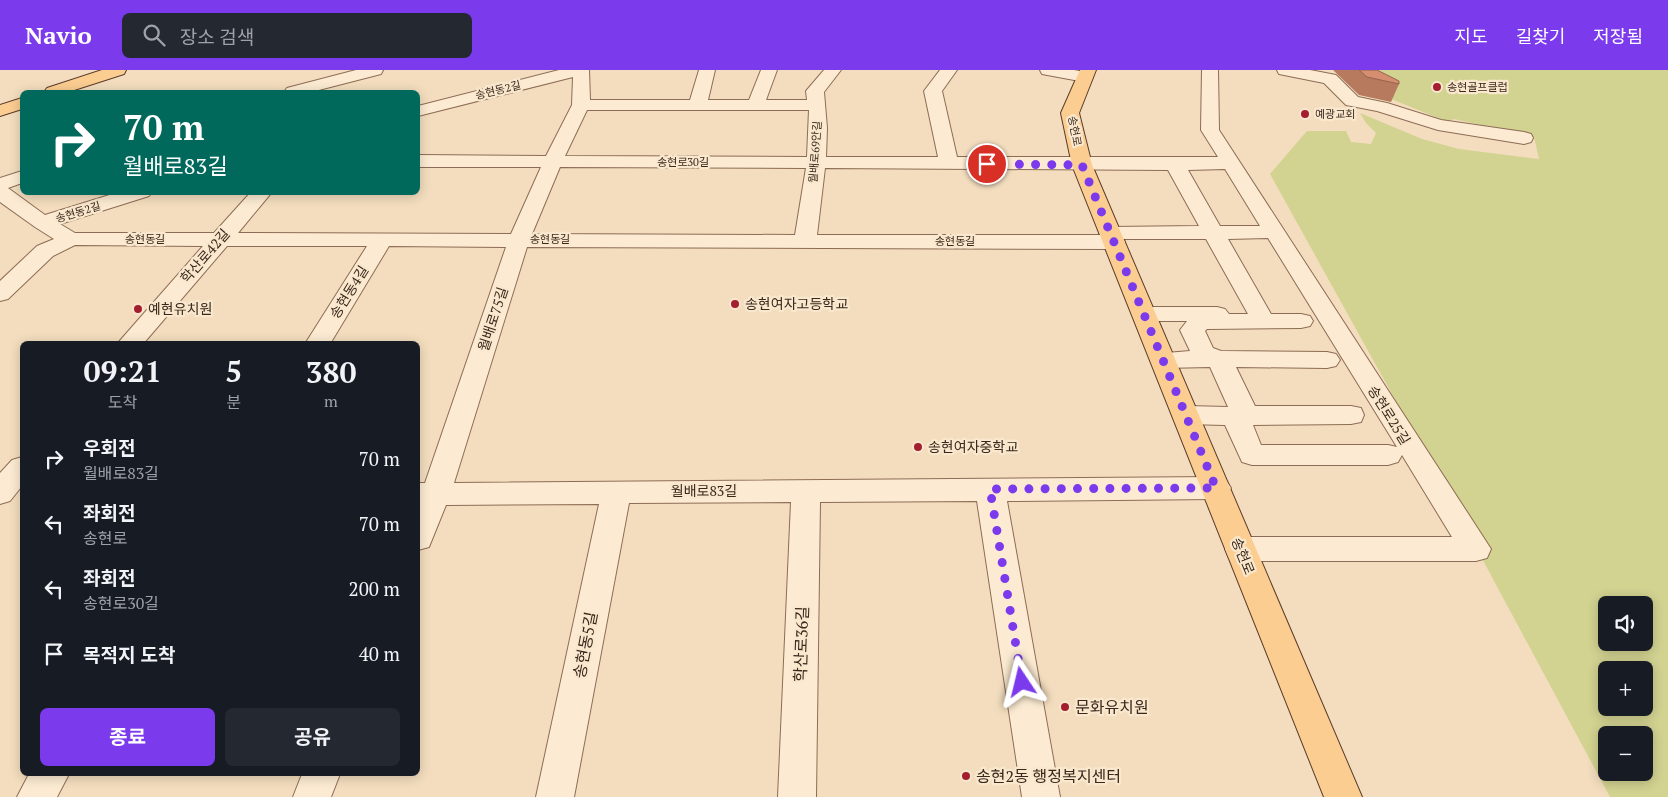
<!DOCTYPE html>
<html lang="ko">
<meta charset="utf-8">
<style>
:root{--surface:#171b24;--page:#242831;--text:#f1f3f6;--muted:#9ea1a6;--accent:#7c3aed}
body{margin:0;font-family:"PT Serif","Noto Sans KR",serif;background:var(--page);color:var(--text);height:100vh;display:flex;flex-direction:column;font-size:19px;white-space:nowrap}
*{box-sizing:border-box;margin:0}
p{font-size:16px;color:var(--muted)}
.icon{flex:none;width:28px;height:28px;fill:none;stroke:currentColor;stroke-width:2;stroke-linecap:round;stroke-linejoin:round}
.map{position:relative;flex:1;overflow:hidden}
.side{position:absolute;left:20px;top:271px;width:400px;height:435px;display:flex;flex-direction:column;background:var(--surface);border-radius:8px;box-shadow:0 2px 12px #0003}
.side>*{flex:none}
.banner{position:absolute;left:20px;top:20px;width:400px;height:105px;border-radius:8px;box-shadow:0 2px 12px #0003;background:#00695c;color:#fff;overflow:hidden}
.fabs{position:absolute;left:1598px;top:526px;display:grid;gap:10px}
.fabs a{display:grid;place-items:center;width:55px;height:55px;border-radius:8px;background:var(--surface);box-shadow:0 2px 12px #0003;font-size:25px}
.pin{position:absolute;display:grid;place-items:center;width:42px;height:42px;color:#fff;margin:-21px;border:2px solid #fff;border-radius:50%;box-shadow:0 1px 5px #0007}
.me{position:absolute;width:55px;margin:-28px;rotate:350deg;stroke-linejoin:round;filter:drop-shadow(0 0 4px #0008)}
.turn{display:flex;align-items:center;gap:18px;height:105px;padding:0 20px;font-size:22px}
.turn .icon{width:65px;height:65px;stroke-width:2.5}
.turn b{display:block;font-size:35px;line-height:42px}
.eta{display:flex;justify-content:space-evenly;align-items:center;height:85px;text-align:center}
.eta b{font-size:30px;font-weight:700;line-height:35px}
.button{display:flex;gap:10px;margin-top:auto;padding:10px 20px}
.button a{flex:1;height:58px;border-radius:8px;background:var(--accent);color:#fff;font-size:20px;font-weight:700;line-height:58px;text-align:center}
.button a+a{background:var(--page);color:var(--text)}
ul{padding:0;list-style:none}
li{display:flex;align-items:center;gap:15px;height:65px;padding:0 20px}
li div{flex:1}
li b{display:block;font-size:19px}
li em{font-style:normal}
header{display:flex;align-items:center;gap:30px;box-sizing:border-box;height:70px;padding:0 25px;background:var(--accent);color:#fff}
header strong{font-size:24px}
nav{display:flex;gap:28px;margin-inline-start:auto;font-size:18px}
.search{width:350px;height:45px;background:var(--page);display:flex;align-items:center;gap:12px;box-sizing:border-box;padding:0 18px;border-radius:8px;color:var(--muted);font-size:19px}
.map>svg:first-child{display:block}
.green{fill:#d2d291;fill-rule:evenodd}
.lines{fill:none;stroke-linecap:round;stroke-linejoin:round}
.minor-casing{stroke:#8d6c55;stroke-width:2}
.major-casing{stroke:#5a3b2a;stroke-width:2}
.minor{fill:#fcebd2;fill-rule:evenodd}
.major{fill:#fbcd91;fill-rule:evenodd}
.wall{fill:#b77a5f}
.building{fill:#d58e6f;stroke:#95634e}
.route{stroke:#7c3aed;stroke-width:9;stroke-dasharray:0 16.2}
.poi-dot{fill:#a31e2e;stroke:#f9e8ce;stroke-width:2}
.labels{text-anchor:middle;stroke-width:4.5;stroke-linejoin:round;paint-order:stroke}
.far-poi-label{font-size:11px;fill:#3b271b;stroke:#f9e8ce;text-anchor:start}
.far-street-label{font-size:11px;fill:#3b271b;stroke:#f9e8ce}
.street-label{font-size:14px;fill:#3b271b;stroke:#f9e8ce}
.poi-label{font-size:14px;fill:#3b271b;stroke:#f9e8ce;text-anchor:start}
.near-street-label{font-size:16px;fill:#3b271b;stroke:#f9e8ce}
.near-poi-label{font-size:16px;fill:#3b271b;stroke:#f9e8ce;text-anchor:start}
</style>
<header>
<strong>Navio</strong>
<div class="search"><svg class="icon" aria-label="search" viewBox="0 0 24 24"><circle cx="10" cy="10" r="6"/><path d="M15 15l6 6"/></svg>장소 검색</div>
<nav><a>지도</a><a>길찾기</a><a>저장됨</a></nav>
</header>
<div class="map">
<svg width="1668" height="727" viewBox="0 0 1668 727">
<rect width="100%" height="100%" fill="#f3ddbe"/>
<path class="green" d="M 1365,0 L 1668,0 L 1668,727 L 1610,727 L 1448,425 L 1270,104 L 1307,61 L 1346,61 L 1351,72 L 1371,74 L 1376,63 L 1366,53 L 1360,43 L 1422,69 L 1459,79 L 1539,89 L 1534,67 L 1454,49 L 1448,52 L 1391,29 ZM 1606,535 L 1644,535 L 1644,572 L 1606,572 ZM 1606,600 L 1644,600 L 1644,638 L 1606,638 ZM 1606,665 L 1644,665 L 1644,702 L 1606,702 Z"/>
<g class="lines">
<g class="minor-casing">
<path id="minor" d="M 356,0 L 383,0 L 381,4 L 311,22 L 284,22 L 287,18 Z
M 559,0 L 589,0 L 590,30 L 690,30 L 699,0 L 715,0 L 708,30 L 749,30 L 761,0 L 777,0 L 766,30 L 807,30 L 806,21 L 824,0 L 841,0 L 824,22 L 827,58 L 826,87 L 938,87 L 924,21 L 940,0 L 957,0 L 942,21 L 957,87 L 1218,87 L 1201,60 L 1202,0 L 1218,0 L 1219,60 L 1491,479 L 1487,488 L 1476,491 L 1240,491 L 1229,488 L 1225,479 L 1229,470 L 1240,467 L 1452,467 L 1402,385 L 1398,392 L 1388,395 L 1252,395 L 1242,392 L 1225,355 L 1186,354 L 1176,352 L 1173,345 L 1176,338 L 1186,336 L 1228,337 L 1210,297 L 1163,298 L 1154,296 L 1150,290 L 1154,284 L 1190,281 L 1180,260 L 1187,251 L 1144,251 L 1136,249 L 1132,244 L 1136,239 L 1144,237 L 1217,237 L 1225,239 L 1229,244 L 1248,244 L 1206,169 L 1123,169 L 1125,172 L 1122,177 L 1114,179 L 527,177 L 454,413 L 1216,407 L 1226,410 L 1231,418 L 1226,426 L 1216,429 L 1007,431 L 1060,727 L 1022,727 L 977,431 L 820,432 L 816,727 L 778,727 L 791,432 L 629,433 L 574,727 L 536,727 L 599,434 L 446,435 L 429,477 L 418,480 L 418,413 L 425,413 L 506,177 L 389,176 L 330,274 L 305,274 L 367,176 L 227,176 L 143,274 L 117,274 L 203,176 L 75,175 L 53,186 L 8,229 L 0,231 L 0,211 L 37,176 L 54,169 L 35,157 L 0,132 L 0,108 L 22,101 L 22,113 L 8,118 L 45,145 L 119,122 L 152,122 L 149,126 L 60,154 L 75,163 L 214,163 L 251,122 L 272,122 L 238,163 L 511,164 L 541,97 L 418,97 L 418,85 L 546,86 L 572,35 L 573,7 L 418,46 L 418,36 ZM 587,40 L 809,40 L 807,87 L 565,86 ZM 560,97 L 806,98 L 795,165 L 532,164 ZM 825,98 L 1168,100 L 1199,156 L 1110,157 L 1102,158 L 1099,163 L 1101,165 L 817,165 ZM 1225,99 L 1260,156 L 1220,156 L 1188,100 ZM 1268,168 L 1397,377 L 1388,375 L 1261,375 L 1253,355 L 1351,354 L 1361,352 L 1364,345 L 1361,338 L 1351,336 L 1255,336 L 1236,297 L 1327,298 L 1336,296 L 1340,290 L 1336,284 L 1327,282 L 1221,281 L 1213,278 L 1205,261 L 1207,259 L 1301,258 L 1310,256 L 1313,251 L 1310,246 L 1301,244 L 1271,244 L 1228,169 Z
M 1040,0 L 1074,0 L 1091,3 L 1093,7 L 1091,11 L 1085,12 L 1042,4 Z
M 1277,0 L 1310,0 L 1336,5 L 1358,27 L 1387,33 L 1441,50 L 1524,62 L 1531,64 L 1533,68 L 1531,72 L 1524,74 L 1438,60 L 1377,41 L 1346,35 L 1324,13 L 1279,4 Z
M 22,387 L 22,416 L 10,431 L 0,434 L 0,403 L 12,390 Z
M 29,704 L 69,704 L 57,727 L 17,727 Z
M 302,704 L 340,704 L 331,727 L 293,727 Z"/>
</g>
<g class="major-casing">
<path id="major" d="M 102,0 L 126,0 L 124,4 L 68,22 L 44,22 L 47,18 Z
M 1080,0 L 1096,0 L 1079,43 L 1092,95 L 1362,727 L 1324,727 L 1072,95 L 1061,43 Z
M 22,28 L 22,39 L 0,46 L 0,35 Z"/>
</g>
<use href="#minor" class="minor"/>
<use href="#major" class="major"/>
</g>
<path class="wall" d="M 1333,0 L 1377,0 L 1399,14 L 1391,32 L 1359,25 Z"/>
<path class="building" d="M 1359,0 L 1377,0 L 1399,11 L 1399,14 L 1367,7 Z"/>
<g class="lines">
<path class="route" d="M 987,94 L 1082,95 L 1216,418 L 990,419 L 1022,612"/>
</g>
<g class="poi-dot">
<circle cx="1437" cy="17" r="5"/>
<circle cx="1305" cy="44" r="5"/>
<circle cx="735" cy="234" r="5"/>
<circle cx="138" cy="239" r="5"/>
<circle cx="918" cy="377" r="5"/>
<circle cx="1065" cy="637" r="5"/>
<circle cx="966" cy="706" r="5"/>
</g>
<g class="labels">
<g class="far-poi-label">
<text x="1447" y="21">송현골프클럽</text>
<text x="1315" y="48">예광교회</text>
</g>
<g class="far-street-label">
<text transform="translate(498 20) rotate(-14)" y="4">송현동2길</text>
<text transform="translate(1075 61) rotate(79)" y="4">송현로</text>
<text transform="translate(815 82) rotate(-86)" y="4">월배로69안길</text>
<text x="683" y="96">송현로30길</text>
<text transform="translate(78 142) rotate(-17)" y="4">송현동2길</text>
<text x="145" y="173">송현동길</text>
<text x="550" y="173">송현동길</text>
<text x="955" y="175">송현동길</text>
</g>
<g class="street-label">
<text transform="translate(205 186) rotate(-49)" y="5">학산로42길</text>
<text transform="translate(349 222) rotate(-58)" y="5">송현동4길</text>
<text transform="translate(493 249) rotate(-72)" y="5">월배로75길</text>
<text transform="translate(1389 345) rotate(58)" y="5">송현로25길</text>
<text x="704" y="426">월배로83길</text>
<text transform="translate(1243 486) rotate(68)" y="5">송현로</text>
</g>
<g class="poi-label">
<text x="745" y="239">송현여자고등학교</text>
<text x="148" y="244">예현유치원</text>
<text x="928" y="382">송현여자중학교</text>
</g>
<g class="near-street-label">
<text transform="translate(801 574) rotate(-88)" y="6">학산로36길</text>
<text transform="translate(585 575) rotate(-79)" y="6">송현동5길</text>
</g>
<g class="near-poi-label">
<text x="1075" y="643">문화유치원</text>
<text x="976" y="712">송현2동 행정복지센터</text>
</g>
</g>
</svg>
<div class="fabs">
<a><svg class="icon" aria-label="sound" viewBox="0 0 24 24"><path d="M4 9h4l5-4v14l-5-4H4zM17 9q2 3 0 6"/></svg></a>
<a>+</a>
<a>−</a>
</div>
<div class="pin" style="left:987px;top:94px;background:#d93025"><svg class="icon" aria-label="arrive" viewBox="0 0 24 24"><path d="M6 21V4h12l-3 4 3 4H6"/></svg></div>
<svg class="me" style="left:1022px;top:612px" viewBox="-20 -20 40 40"><path d="M0-17L14 15 0 8-14 15z" fill="#7c3aed" stroke="#fff" stroke-width="4"/></svg>
<div class="banner">
<div class="turn"><svg class="icon" aria-label="right" viewBox="0 0 24 24"><path d="M7 20v-9h11M14 6l5 5-5 5"/></svg><div><b>70 m</b>월배로83길</div></div>
</div>
<section class="side">
<div class="eta">
<div><b>09:21</b><p>도착</p></div>
<div><b>5</b><p>분</p></div>
<div><b>380</b><p>m</p></div>
</div>
<ul>
<li><svg class="icon" aria-label="right" viewBox="0 0 24 24"><path d="M7 20v-9h11M14 6l5 5-5 5"/></svg><div><b>우회전</b><p>월배로83길</p></div><em>70 m</em></li>
<li><svg class="icon" aria-label="left" viewBox="0 0 24 24"><path d="M17 20v-9H6M10 6l-5 5 5 5"/></svg><div><b>좌회전</b><p>송현로</p></div><em>70 m</em></li>
<li><svg class="icon" aria-label="left" viewBox="0 0 24 24"><path d="M17 20v-9H6M10 6l-5 5 5 5"/></svg><div><b>좌회전</b><p>송현로30길</p></div><em>200 m</em></li>
<li><svg class="icon" aria-label="arrive" viewBox="0 0 24 24"><path d="M6 21V4h12l-3 4 3 4H6"/></svg><div><b>목적지 도착</b></div><em>40 m</em></li>
</ul>
<div class="button"><a>종료</a><a>공유</a></div>
</section>
</div>
